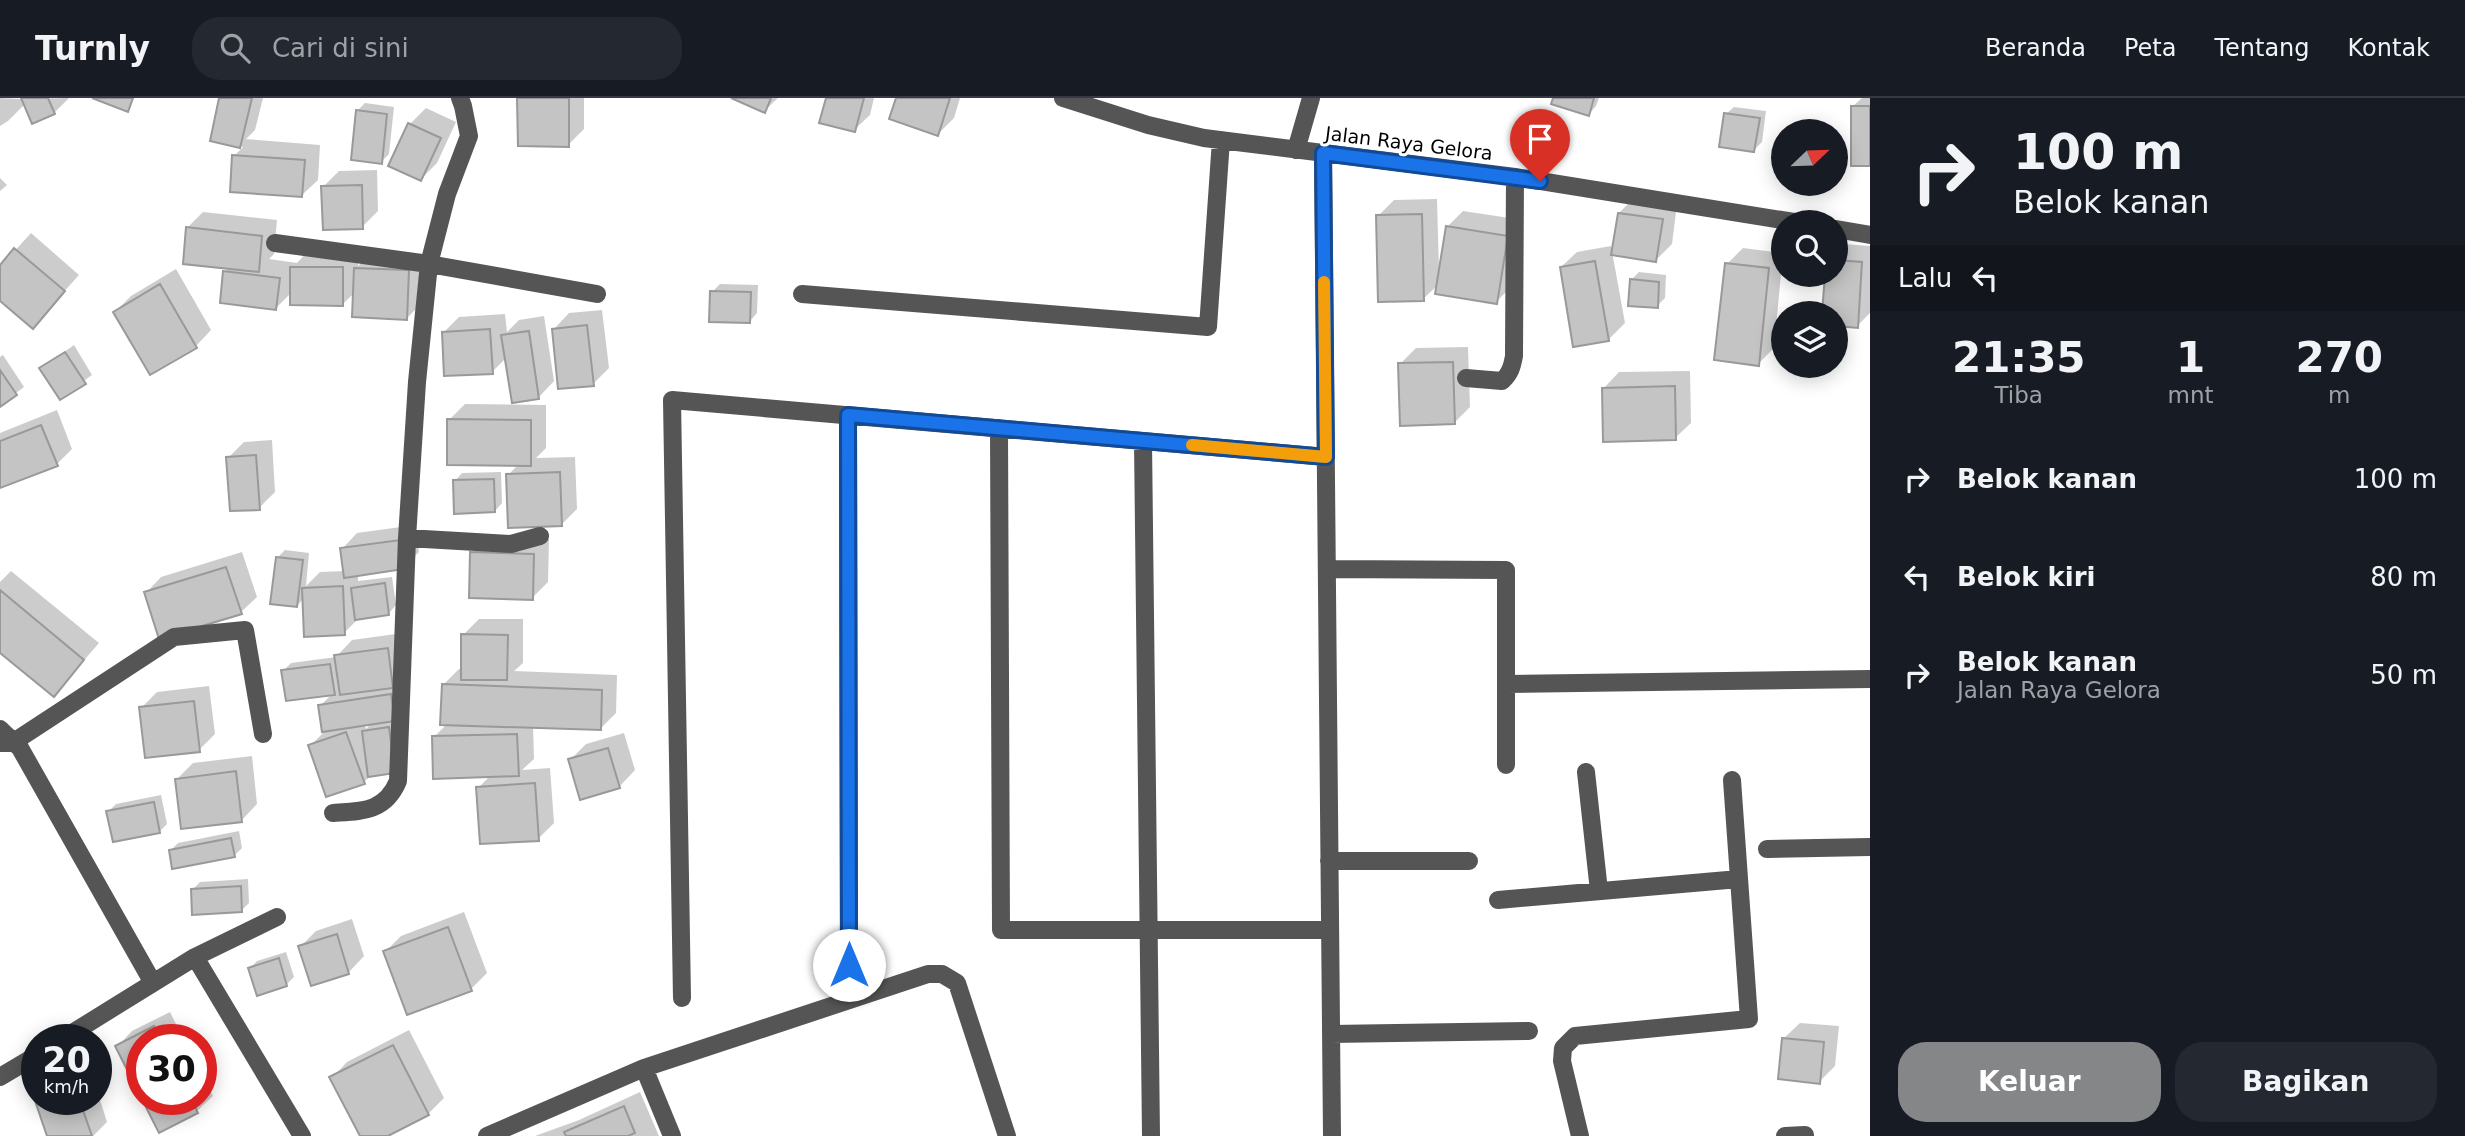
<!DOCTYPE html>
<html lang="id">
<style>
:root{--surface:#171b24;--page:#242831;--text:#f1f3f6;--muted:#9ea1a6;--line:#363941;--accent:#858687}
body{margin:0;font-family:"DejaVu Sans",sans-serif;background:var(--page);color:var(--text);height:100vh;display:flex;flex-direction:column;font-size:26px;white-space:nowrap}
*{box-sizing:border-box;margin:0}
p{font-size:23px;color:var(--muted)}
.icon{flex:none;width:38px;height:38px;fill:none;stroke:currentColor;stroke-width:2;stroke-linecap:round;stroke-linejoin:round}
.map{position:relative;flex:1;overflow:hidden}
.drawer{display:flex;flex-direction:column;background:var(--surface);width:595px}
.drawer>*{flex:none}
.guide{background:#171b24;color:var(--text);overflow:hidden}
.needle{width:46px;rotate:67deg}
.buttons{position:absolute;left:1771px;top:21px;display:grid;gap:14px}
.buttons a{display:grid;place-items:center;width:77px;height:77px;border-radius:50%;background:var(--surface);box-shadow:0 4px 18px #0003;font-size:35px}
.speed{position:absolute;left:21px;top:926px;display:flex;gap:14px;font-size:35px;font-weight:700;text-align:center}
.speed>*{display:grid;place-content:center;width:91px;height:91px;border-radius:50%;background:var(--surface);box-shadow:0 4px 18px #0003;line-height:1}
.speed small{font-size:18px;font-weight:400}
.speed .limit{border:10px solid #d22;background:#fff;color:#111}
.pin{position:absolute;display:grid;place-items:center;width:60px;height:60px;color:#fff;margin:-72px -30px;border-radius:50% 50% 50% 0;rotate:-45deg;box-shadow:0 0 7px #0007}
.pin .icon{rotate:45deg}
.me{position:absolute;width:77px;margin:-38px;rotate:0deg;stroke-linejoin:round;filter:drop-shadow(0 0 5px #0008)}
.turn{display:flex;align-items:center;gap:24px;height:147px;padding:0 28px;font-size:32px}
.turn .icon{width:91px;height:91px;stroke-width:2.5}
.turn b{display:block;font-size:49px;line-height:60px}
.then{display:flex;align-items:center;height:66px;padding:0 28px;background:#0003;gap:14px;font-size:26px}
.eta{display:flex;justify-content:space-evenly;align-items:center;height:119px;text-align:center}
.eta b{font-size:42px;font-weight:600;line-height:49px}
.action{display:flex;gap:14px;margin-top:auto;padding:14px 28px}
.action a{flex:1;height:80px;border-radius:28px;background:var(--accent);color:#fff;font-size:28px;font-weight:600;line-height:80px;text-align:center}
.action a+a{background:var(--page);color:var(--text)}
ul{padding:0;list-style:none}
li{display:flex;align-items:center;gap:21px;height:98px;padding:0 28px}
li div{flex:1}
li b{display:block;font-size:26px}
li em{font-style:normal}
header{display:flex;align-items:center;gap:42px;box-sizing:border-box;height:98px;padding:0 35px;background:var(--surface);border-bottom:2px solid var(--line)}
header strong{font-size:33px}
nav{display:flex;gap:38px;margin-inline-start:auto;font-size:24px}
.search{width:490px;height:63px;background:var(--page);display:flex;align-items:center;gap:18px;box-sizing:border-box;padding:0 24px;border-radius:28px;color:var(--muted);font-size:26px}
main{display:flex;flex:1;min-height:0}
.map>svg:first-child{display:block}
.shadow{fill:#0003;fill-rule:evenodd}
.building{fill:#c4c4c4;stroke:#999;stroke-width:2}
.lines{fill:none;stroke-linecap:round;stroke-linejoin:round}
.minor{stroke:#555;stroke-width:18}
.route-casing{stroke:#114b97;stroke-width:18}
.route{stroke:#1a73e8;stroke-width:12}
.slow{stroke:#f59e0b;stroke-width:12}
.labels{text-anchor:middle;stroke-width:6;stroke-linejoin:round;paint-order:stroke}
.street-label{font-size:19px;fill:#000;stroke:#fff}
</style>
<header>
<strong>Turnly</strong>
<div class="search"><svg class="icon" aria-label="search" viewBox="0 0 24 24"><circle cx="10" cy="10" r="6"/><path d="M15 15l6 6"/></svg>Cari di sini</div>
<nav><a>Beranda</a><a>Peta</a><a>Tentang</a><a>Kontak</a></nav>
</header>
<main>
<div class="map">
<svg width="1870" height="1038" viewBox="0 0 1870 1038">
<rect width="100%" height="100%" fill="#fff"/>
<path class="shadow" d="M 0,0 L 20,1 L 69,0 L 54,15 L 25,6 L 8,23 L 0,28 Z
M 221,0 L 263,0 L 255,32 L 246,41 L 320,47 L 318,82 L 302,97 L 234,58 L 243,49 L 212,42 Z
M 519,0 L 584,0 L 584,31 L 568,47 Z
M 735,0 L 778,0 L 764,13 Z
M 828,0 L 874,0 L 870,17 L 854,32 Z
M 898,0 L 960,0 L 954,20 L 938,36 Z
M 1554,0 L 1599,0 L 1596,8 L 1589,16 Z
M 1862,0 L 1870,0 L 1870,66 L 1853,8 Z
M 365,5 L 394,9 L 389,56 L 381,64 L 358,12 Z
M 1734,9 L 1766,13 L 1762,44 L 1754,52 L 1726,16 Z
M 426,10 L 456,24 L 437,65 L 421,81 L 391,67 L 410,26 Z
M 377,72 L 378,113 L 362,129 L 323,89 L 339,73 Z
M 0,80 L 7,87 L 0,93 Z
M 1635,99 L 1677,106 L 1672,146 L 1656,162 L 1619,115 Z
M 1437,101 L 1439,173 L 1447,129 L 1463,113 L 1523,122 L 1512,188 L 1496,204 L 1439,186 L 1423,201 L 1378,118 L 1394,102 Z
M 203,114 L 277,122 L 274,156 L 269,161 L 297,165 L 307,154 L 358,154 L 358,168 L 371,155 L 424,157 L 423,204 L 407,220 L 355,194 L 342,207 L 292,194 L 276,210 L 225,174 L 230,169 L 187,130 Z
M 31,135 L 79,177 L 33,228 L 0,200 L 0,169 Z
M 1844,146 L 1870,148 L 1870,215 L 1857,228 L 1836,226 L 1836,215 L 1824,215 L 1827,177 L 1836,177 L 1836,154 Z
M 1611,148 L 1625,225 L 1609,241 L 1561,169 L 1577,154 Z
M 1743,150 L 1783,155 L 1774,250 L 1758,266 L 1727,166 Z
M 176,171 L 211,232 L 196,248 L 115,214 L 131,198 Z
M 1639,174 L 1666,177 L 1665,200 L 1657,208 L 1631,182 Z
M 720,186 L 758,187 L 757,215 L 750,223 L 712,194 Z
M 602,212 L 609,270 L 593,286 L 554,231 L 569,215 Z
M 505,216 L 507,234 L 519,222 L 544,218 L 554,283 L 539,299 L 507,259 L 492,274 L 443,235 L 459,219 Z
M 74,247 L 92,277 L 60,300 L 42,270 Z
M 1468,249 L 1470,309 L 1454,325 L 1400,266 L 1416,250 Z
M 3,257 L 24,289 L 0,307 L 0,259 Z
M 1690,273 L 1691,325 L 1675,340 L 1604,290 L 1619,274 Z
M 465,306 L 546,307 L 546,350 L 536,360 L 575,359 L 577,411 L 561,427 L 508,377 L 519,366 L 449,322 Z
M 57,312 L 72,351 L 57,366 L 0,388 L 0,335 Z
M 272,342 L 275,394 L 259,410 L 228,360 L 244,344 Z
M 501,374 L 502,405 L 495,413 L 455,383 L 462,375 Z
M 415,427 L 419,454 L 403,470 L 358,476 L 358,483 L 392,479 L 396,507 L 389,515 L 360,519 L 344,535 L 304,500 L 297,508 L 278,459 L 285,452 L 309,455 L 306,488 L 320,474 L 345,473 L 342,451 L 357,435 Z
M 488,439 L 549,441 L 548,484 L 532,500 L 472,455 Z
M 242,454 L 257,499 L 241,514 L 146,495 L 161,479 Z
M 11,473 L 99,545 L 54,597 L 0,552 L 0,484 Z
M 479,521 L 523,521 L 523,565 L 514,573 L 617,577 L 616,615 L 600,631 L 533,628 L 534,661 L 522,672 L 550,670 L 554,725 L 538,741 L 478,690 L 491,677 L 434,639 L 448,625 L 443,587 L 459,571 L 462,571 L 463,537 Z
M 403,535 L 410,605 L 392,623 L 402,666 L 371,677 L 364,684 L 310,648 L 324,634 L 320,608 L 332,596 L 283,573 L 291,565 L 336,559 L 352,542 ZM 373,624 L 366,631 L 364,625 Z
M 209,588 L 215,636 L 199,652 L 141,610 L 157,594 Z
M 624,635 L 635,672 L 620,688 L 581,700 L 570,662 L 586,646 Z
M 252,658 L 257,706 L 242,722 L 177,681 L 193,665 Z
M 161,697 L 167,726 L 159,734 L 108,714 L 116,706 Z
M 239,733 L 242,750 L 234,758 L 171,752 L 178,745 Z
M 248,781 L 249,805 L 241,813 L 193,791 L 200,784 Z
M 464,814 L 487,875 L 471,891 L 385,854 L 401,838 Z
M 352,821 L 364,858 L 349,874 L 312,886 L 300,849 L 316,833 Z
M 286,854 L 294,879 L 286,887 L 250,870 L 257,863 Z
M 170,914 L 184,942 L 142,942 L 117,949 L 132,933 Z
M 1800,925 L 1839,928 L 1835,968 L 1819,984 L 1784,940 Z
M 409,932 L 444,1000 L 428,1016 L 384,1038 L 362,1038 L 332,980 L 347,964 Z
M 201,974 L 213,998 L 197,1013 L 160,1033 L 143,1001 L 201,1001 Z
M 37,988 L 37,1001 L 96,1001 L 96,989 L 107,1024 L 93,1038 L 49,1038 L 33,992 Z
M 640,994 L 659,1038 L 535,1038 L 579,1022 Z"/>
<path class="building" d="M 21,0 L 48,0 L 55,16 L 32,26 Z
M 92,0 L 133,0 L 128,14 Z
M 219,0 L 252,0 L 240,50 L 210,43 Z
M 517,0 L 569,0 L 569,49 L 518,48 Z
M 731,0 L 771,0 L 765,15 Z
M 826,0 L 864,0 L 855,34 L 819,25 Z
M 896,0 L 950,0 L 938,38 L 889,21 Z
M 1553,0 L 1594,0 L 1589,18 L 1551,6 Z
M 1851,8 L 1870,8 L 1870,68 L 1851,68 Z
M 356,12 L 387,16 L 382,66 L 351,62 Z
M 1724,15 L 1760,20 L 1754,54 L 1719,49 Z
M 408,25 L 441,40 L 421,83 L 388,68 Z
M 232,57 L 305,62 L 302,99 L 230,94 Z
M 362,87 L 363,131 L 323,132 L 321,88 Z
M 1618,115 L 1663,121 L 1656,164 L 1611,157 Z
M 1422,116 L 1424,203 L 1378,204 L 1376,117 Z
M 1446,128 L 1508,138 L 1497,206 L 1435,196 Z
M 186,129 L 262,138 L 259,174 L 183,166 Z
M 14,150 L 65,193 L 33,231 L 0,203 L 0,167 Z
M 1836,162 L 1862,164 L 1858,230 L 1836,228 L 1836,215 L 1822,215 L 1825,177 L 1836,177 Z
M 1595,163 L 1609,243 L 1573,249 L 1560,169 Z
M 1725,165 L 1769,170 L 1759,268 L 1714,262 Z
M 290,169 L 343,169 L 343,208 L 290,207 Z
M 354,170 L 409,172 L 407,222 L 352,219 Z
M 223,173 L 280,180 L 276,212 L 220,205 Z
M 1630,181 L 1659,184 L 1658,210 L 1628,208 Z
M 160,186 L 197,250 L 150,277 L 113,214 Z
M 710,193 L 751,194 L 750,225 L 709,224 Z
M 587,227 L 594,288 L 558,291 L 552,231 Z
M 490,231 L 493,276 L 444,278 L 442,234 Z
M 529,233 L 539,301 L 512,305 L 501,237 Z
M 65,254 L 86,286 L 60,302 L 39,270 Z
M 1453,264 L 1455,326 L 1400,328 L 1398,265 Z
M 0,272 L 17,297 L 0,309 Z
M 1675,288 L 1676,342 L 1603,344 L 1602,290 Z
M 447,321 L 531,322 L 531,368 L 447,367 Z
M 41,327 L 58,368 L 0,390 L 0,343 Z
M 256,357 L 260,412 L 230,413 L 226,359 Z
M 560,374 L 562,428 L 508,430 L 506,376 Z
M 494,381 L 495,414 L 454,416 L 453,382 Z
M 400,442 L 404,471 L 344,480 L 340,450 Z
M 470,454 L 534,456 L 533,502 L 469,500 Z
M 276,459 L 303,462 L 297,509 L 270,506 Z
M 226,469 L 242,516 L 159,541 L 144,494 Z
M 385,485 L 389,517 L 355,522 L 351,490 Z
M 343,488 L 345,537 L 304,539 L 302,490 Z
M 0,492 L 84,562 L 54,599 L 0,555 Z
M 461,536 L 508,537 L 507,582 L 461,582 Z
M 388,550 L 393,590 L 340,597 L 334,557 Z
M 330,566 L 335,597 L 286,603 L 281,572 Z
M 442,586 L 602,592 L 601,632 L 440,627 Z
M 391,596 L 395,623 L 322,634 L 318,607 Z
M 194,603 L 200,654 L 145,660 L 139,609 Z
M 389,629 L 395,675 L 368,679 L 362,633 Z
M 346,634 L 365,686 L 326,699 L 308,647 Z
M 517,636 L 519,678 L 433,681 L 432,638 Z
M 608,650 L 620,690 L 580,702 L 568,661 Z
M 236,673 L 242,724 L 181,731 L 175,681 Z
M 535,685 L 539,743 L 480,746 L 476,689 Z
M 154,704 L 160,735 L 113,744 L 106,713 Z
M 231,740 L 235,759 L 172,771 L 169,752 Z
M 241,788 L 242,814 L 192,817 L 191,791 Z
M 448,829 L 472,893 L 407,917 L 383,853 Z
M 337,836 L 349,876 L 311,888 L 298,848 Z
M 279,860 L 287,888 L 257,898 L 248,870 Z
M 154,928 L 160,942 L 142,942 L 142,1001 L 191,1001 L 198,1015 L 159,1035 L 115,948 Z
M 1782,940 L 1824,944 L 1820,986 L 1778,981 Z
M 393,947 L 429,1017 L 388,1038 L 360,1038 L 329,979 Z
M 37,989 L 37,1001 L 79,1001 L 92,1038 L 47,1038 L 31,991 Z
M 624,1008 L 635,1035 L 628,1038 L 566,1038 L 564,1034 Z"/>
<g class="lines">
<path class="minor" d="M 1063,0 L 1148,27 L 1204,40 L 1515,79 L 1794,124
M 1296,52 L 1311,0
M 1323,55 L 1332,1038
M 1836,131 L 1870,137
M 275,145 L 429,166 L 597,196
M 802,196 L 1208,229 L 1221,42
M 1466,280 L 1502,283 C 1510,276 1512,269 1514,258 L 1515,79
M 848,317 L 849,867
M 999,330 L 1001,832 L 1330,832
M 1143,343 L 1151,1038
M 407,440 L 511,446 L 540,438
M 1327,471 L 1506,472 L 1506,667
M 1507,586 L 1870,581
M 0,631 L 20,650 L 153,885
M 0,645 L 12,645 L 174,539 L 245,532 L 263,636
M 1586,674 L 1599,793
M 333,715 C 362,713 385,714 398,683 L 407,440 L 417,284 L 429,166 L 447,96 L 469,38 L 463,8 L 460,0
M 1767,751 L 1870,749
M 1329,763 L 1469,763
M 1498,802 L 1739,781
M 195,859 L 302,1038
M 682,900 L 672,302 L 1326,359
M 1331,936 L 1529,933
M 61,942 L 195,859 L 277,819
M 644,970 L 672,1038
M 0,979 L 37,957
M 487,1038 L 644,970 L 928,876 L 942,876 L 957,885 L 1007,1038
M 1580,1038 L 1562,963 L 1563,950 L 1575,938 L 1749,921 L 1732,682
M 1785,1038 L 1805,1037"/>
</g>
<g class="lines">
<g class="route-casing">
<path id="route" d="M 849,867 L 848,317 L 1326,359 L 1323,55 L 1540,83"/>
</g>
<use href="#route" class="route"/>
<path class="slow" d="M 1192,347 L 1326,359 L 1324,184"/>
</g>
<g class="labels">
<g class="street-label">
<text transform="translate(1409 45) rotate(7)" y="7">Jalan Raya Gelora</text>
</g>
</g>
</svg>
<div class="buttons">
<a><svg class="needle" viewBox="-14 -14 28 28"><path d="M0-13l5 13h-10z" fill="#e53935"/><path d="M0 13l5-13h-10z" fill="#9ea1a6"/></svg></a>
<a><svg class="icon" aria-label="search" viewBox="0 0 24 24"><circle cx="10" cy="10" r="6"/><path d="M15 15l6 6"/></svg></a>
<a><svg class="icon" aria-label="layers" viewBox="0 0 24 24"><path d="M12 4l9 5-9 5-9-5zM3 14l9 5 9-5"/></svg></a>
</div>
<div class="speed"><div>20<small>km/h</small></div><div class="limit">30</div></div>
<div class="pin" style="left:1540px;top:83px;background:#d93025"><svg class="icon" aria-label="arrive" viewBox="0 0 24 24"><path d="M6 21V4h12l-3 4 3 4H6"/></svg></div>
<svg class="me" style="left:849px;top:867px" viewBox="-20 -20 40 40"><circle r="19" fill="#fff"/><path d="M0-13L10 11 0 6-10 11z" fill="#1a73e8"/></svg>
</div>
<section class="drawer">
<div class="guide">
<div class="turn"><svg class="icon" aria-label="right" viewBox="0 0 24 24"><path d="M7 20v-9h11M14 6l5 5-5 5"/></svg><div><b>100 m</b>Belok kanan</div></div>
<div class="then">Lalu<svg class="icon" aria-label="left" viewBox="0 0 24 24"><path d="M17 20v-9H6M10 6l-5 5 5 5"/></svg></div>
</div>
<div class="eta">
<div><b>21:35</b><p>Tiba</p></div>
<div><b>1</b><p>mnt</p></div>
<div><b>270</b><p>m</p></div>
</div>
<ul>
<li><svg class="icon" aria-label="right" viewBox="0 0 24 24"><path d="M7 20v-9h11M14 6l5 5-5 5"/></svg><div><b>Belok kanan</b></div><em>100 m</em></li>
<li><svg class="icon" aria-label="left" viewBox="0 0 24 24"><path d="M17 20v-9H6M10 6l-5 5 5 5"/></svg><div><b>Belok kiri</b></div><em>80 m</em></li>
<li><svg class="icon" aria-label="right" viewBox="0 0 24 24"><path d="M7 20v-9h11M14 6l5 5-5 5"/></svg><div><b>Belok kanan</b><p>Jalan Raya Gelora</p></div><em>50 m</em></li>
</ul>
<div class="action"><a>Keluar</a><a>Bagikan</a></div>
</section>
</main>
